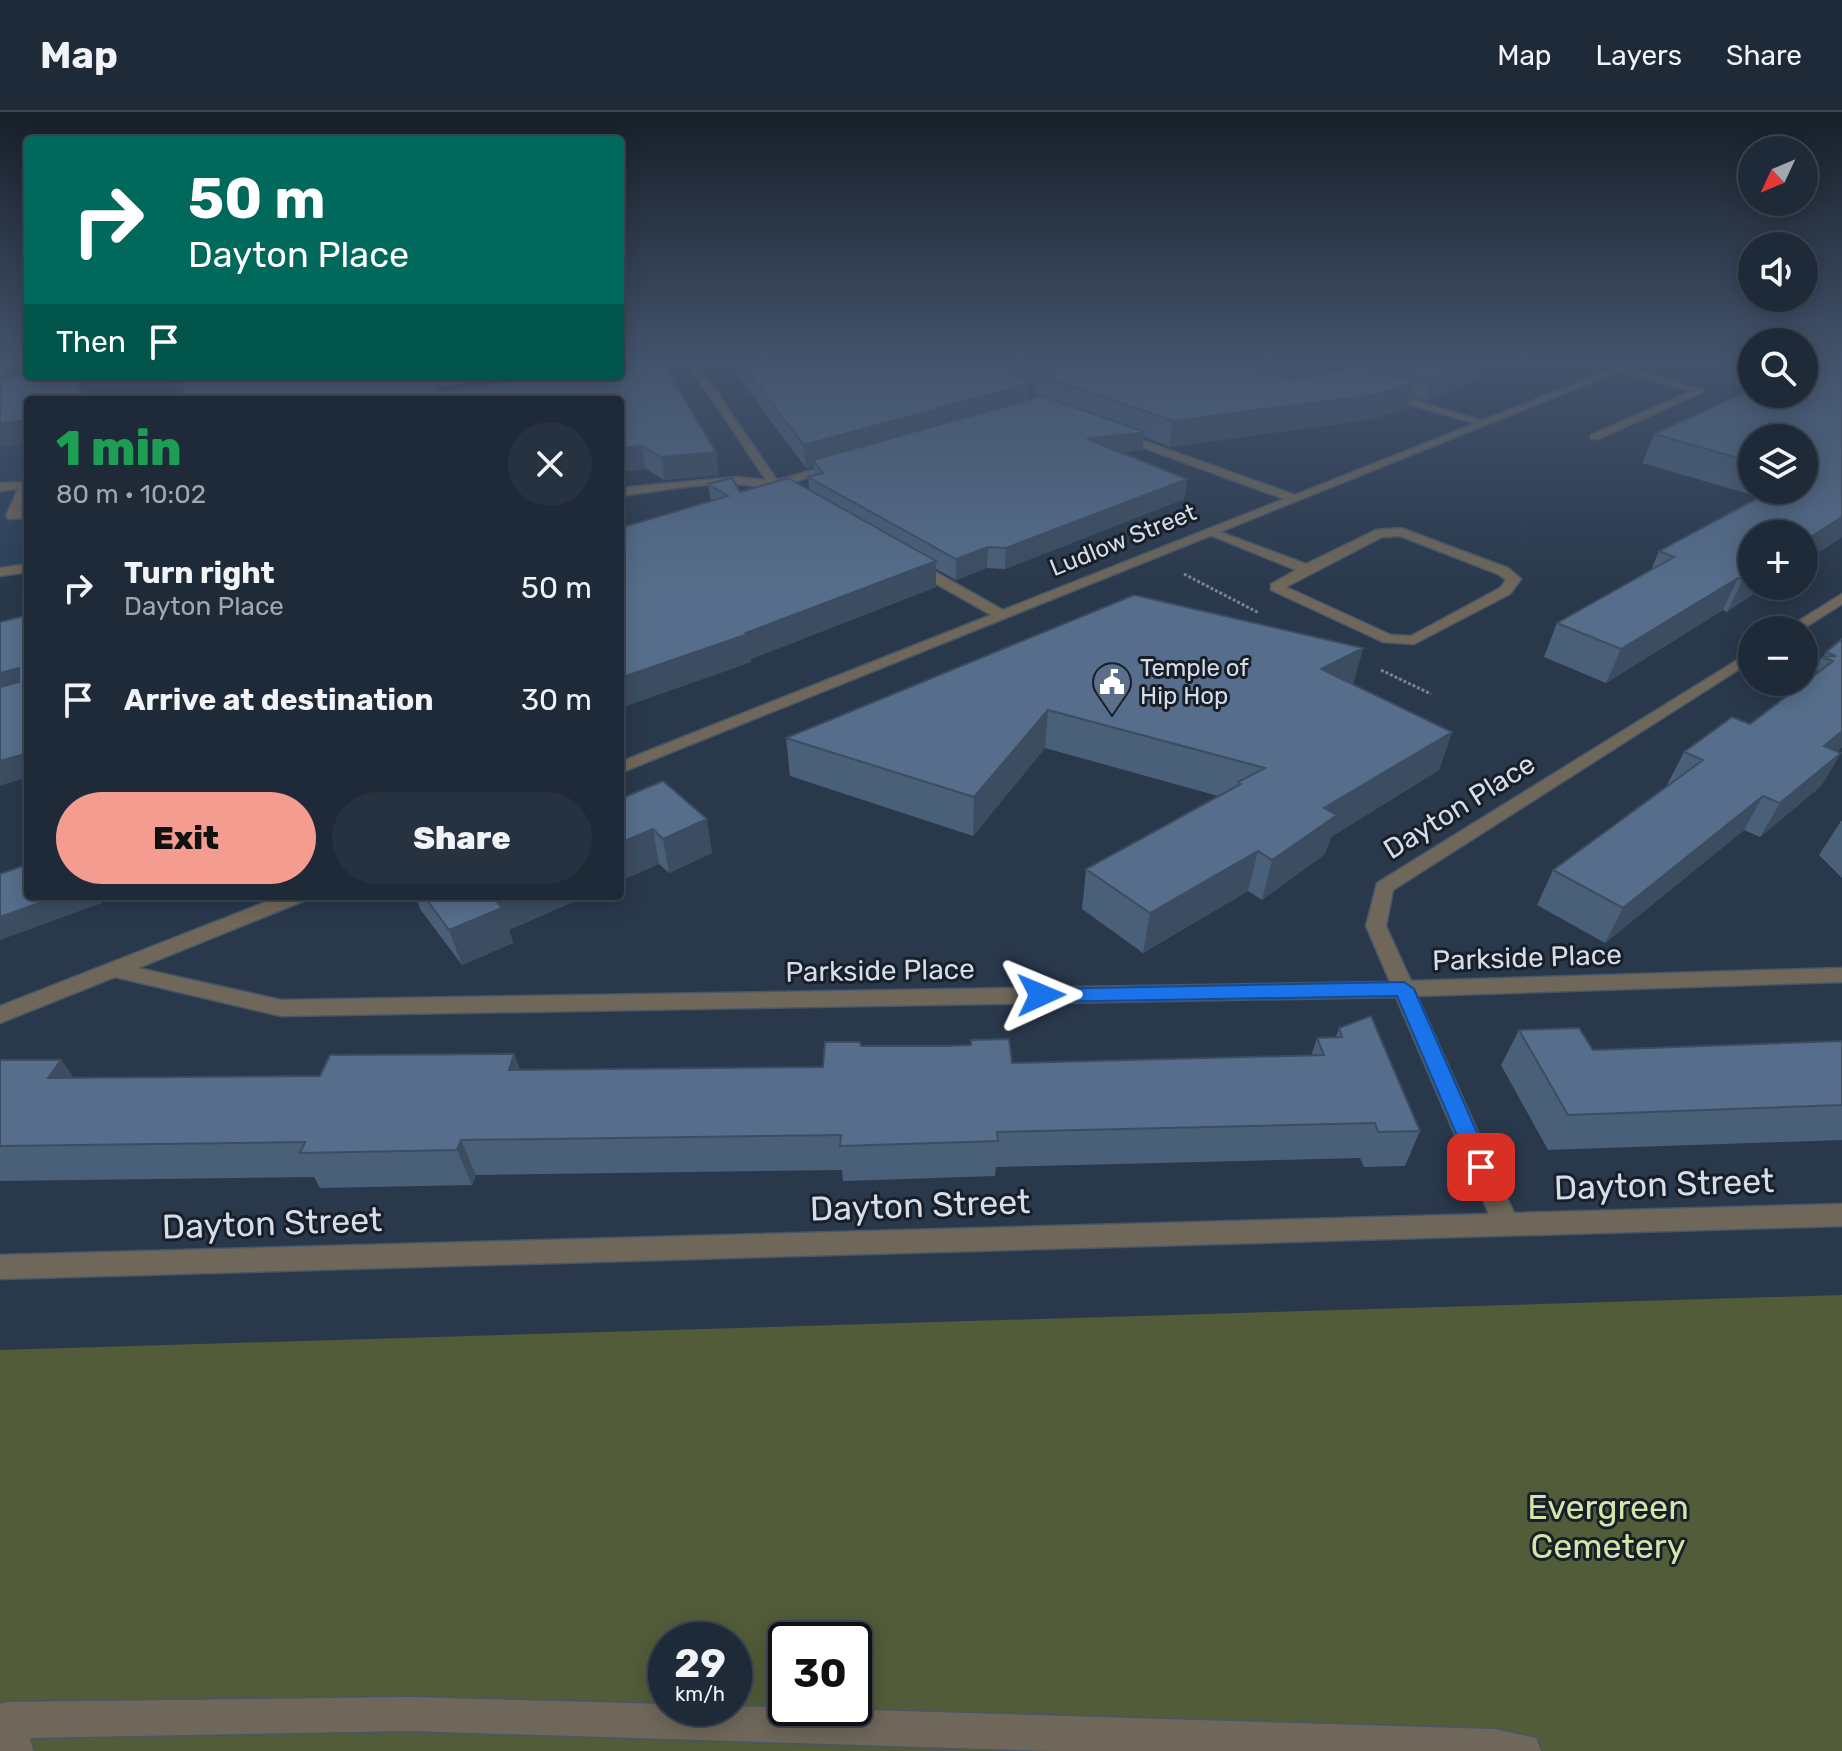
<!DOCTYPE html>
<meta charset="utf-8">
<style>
:root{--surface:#1f2a38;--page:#273240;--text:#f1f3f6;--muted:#a1a7ae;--line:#3c4653;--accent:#f59c91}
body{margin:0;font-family:Rubik,sans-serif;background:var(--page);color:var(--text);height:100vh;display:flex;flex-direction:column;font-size:30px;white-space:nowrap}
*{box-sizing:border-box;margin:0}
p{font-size:26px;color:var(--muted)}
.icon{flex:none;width:44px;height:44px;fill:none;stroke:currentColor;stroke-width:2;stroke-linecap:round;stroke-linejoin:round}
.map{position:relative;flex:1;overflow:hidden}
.side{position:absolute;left:24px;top:284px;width:600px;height:504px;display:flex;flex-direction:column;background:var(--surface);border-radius:8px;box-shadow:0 4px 20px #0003,0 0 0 2px var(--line)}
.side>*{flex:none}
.top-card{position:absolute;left:24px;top:24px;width:600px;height:244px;border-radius:8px;box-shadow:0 4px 20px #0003,0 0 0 2px var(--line);background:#00695c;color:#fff;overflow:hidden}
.needle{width:52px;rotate:226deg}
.fabs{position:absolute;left:1738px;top:24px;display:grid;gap:16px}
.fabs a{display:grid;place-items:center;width:80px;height:80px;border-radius:50%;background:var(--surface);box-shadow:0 4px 20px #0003,0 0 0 2px var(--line);font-size:40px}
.speed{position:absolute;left:648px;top:1510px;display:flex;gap:16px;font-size:40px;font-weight:700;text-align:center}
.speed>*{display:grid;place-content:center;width:104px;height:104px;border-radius:50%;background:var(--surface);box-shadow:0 4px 20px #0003,0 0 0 2px var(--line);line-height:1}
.speed small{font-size:20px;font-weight:400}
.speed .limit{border:4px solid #111;border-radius:12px;background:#fff;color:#111}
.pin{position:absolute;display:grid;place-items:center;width:68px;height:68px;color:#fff;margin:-34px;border-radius:16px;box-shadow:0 4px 12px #0006}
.me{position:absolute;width:88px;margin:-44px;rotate:89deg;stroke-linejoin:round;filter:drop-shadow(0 0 6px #0008)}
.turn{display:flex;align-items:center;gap:28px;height:168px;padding:0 32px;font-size:36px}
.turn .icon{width:104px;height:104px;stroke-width:2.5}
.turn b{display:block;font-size:56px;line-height:68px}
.then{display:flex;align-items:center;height:76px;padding:0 32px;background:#0003;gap:16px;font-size:30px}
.round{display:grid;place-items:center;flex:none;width:84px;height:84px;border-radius:42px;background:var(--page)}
.overview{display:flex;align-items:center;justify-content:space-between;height:136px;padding:0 32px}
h1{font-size:48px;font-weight:800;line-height:60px;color:#1e9e55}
.primary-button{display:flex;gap:16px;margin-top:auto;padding:16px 32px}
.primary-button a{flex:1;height:92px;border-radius:48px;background:var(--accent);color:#111;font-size:32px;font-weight:800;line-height:92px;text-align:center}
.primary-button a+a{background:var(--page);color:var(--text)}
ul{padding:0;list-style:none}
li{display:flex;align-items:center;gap:24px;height:112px;padding:0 32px}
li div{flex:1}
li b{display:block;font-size:30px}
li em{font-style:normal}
header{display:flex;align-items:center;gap:48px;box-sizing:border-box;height:112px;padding:0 40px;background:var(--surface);border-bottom:2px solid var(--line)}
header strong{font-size:38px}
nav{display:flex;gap:44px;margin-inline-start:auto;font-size:28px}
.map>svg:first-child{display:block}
.built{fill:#2d415a}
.green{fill:#525c39;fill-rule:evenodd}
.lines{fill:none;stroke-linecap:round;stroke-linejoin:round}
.lane-casing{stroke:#485667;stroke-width:3}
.street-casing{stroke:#485667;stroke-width:3}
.primary-casing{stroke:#485667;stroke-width:3}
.path{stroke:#778494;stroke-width:3;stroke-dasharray:3 2;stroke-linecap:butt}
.lane{fill:#6f6759;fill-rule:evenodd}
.street{fill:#6f6759;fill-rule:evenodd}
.primary{fill:#a69678;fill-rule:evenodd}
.wall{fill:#4a5f78;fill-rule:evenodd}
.shaded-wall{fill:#3c4d61}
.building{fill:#566e8b;stroke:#3c4d61;stroke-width:2}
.route{fill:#1a73e8;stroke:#114b97;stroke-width:2}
.labels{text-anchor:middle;stroke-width:6;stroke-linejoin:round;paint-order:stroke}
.far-street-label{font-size:24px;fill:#d4dde9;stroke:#181f28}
.far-poi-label{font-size:24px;fill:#d4dde9;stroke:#181f28;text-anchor:start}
.street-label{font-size:28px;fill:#d4dde9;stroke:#181f28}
.near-street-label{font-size:34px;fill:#d4dde9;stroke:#181f28}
.near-park-label{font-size:34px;fill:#d3e6a7;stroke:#181f28}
</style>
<header>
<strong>Map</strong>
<nav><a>Map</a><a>Layers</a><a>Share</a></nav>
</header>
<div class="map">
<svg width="1842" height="1639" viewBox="0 0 1842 1639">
<rect width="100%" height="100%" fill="#29384b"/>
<path class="built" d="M 1710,247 L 1752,247 L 1752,282 L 1804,282 L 1842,329 L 1684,259 Z
M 245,264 L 448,264 L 363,288 L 28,288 L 28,456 L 0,459 L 0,288 Z"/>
<path class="green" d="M 1842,1183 L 1842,1639 L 0,1639 L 0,1238 ZM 666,1528 L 734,1528 L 734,1596 L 666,1596 ZM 786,1528 L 854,1528 L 854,1596 L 786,1596 Z"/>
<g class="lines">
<g class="lane-casing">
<path id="lane" d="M 6,247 L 15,247 L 0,268 L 0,257 Z
M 1619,255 L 1625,255 L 1705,279 L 1599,327 L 1591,327 L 1591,323 L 1691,279 L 1619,259 Z
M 416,264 L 426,264 L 428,270 L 480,264 L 481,267 L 424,276 L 419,273 Z
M 1379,280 L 1387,280 L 1490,311 L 1481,313 L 1379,284 Z
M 28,370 L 28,382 L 20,399 L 28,398 L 28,406 L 8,407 L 6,404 L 18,377 L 0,379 L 0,371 Z
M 1401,416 L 1508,456 L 1521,467 L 1510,482 L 1414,532 L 1383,530 L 1271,478 L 1271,472 L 1296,458 L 1205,421 L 1215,418 L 1306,452 L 1376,418 ZM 1400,424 L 1498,462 L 1506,468 L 1500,476 L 1411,524 L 1391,523 L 1286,475 L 1382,425 Z
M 409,1585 L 666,1592 L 666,1596 L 734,1594 L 1494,1617 L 1536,1626 L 1541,1639 L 1050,1639 L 409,1619 L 30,1626 L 33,1639 L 0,1639 L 0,1592 L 8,1590 Z"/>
</g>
<g class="street-casing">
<path id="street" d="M 685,247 L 694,247 L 777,368 L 839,351 L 845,354 L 784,373 L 791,379 L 785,383 L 773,377 L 766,379 C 735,362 658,380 620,384 L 620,376 L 736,365 L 766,368 Z
M 1637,247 L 1650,247 L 620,661 L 620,650 L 991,503 L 908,456 L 908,450 L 918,450 L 1003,498 L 1284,387 L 1114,325 L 1114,321 L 1122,321 L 1295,383 Z
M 28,452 L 28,460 L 0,464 L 0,456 Z
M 1842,482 L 1842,492 L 1801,518 L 1784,518 Z
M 1752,539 L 1752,549 L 1393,778 L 1386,814 L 1411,869 L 1842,856 L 1842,870 L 1417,884 L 1514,1101 L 1842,1092 L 1842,1114 L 0,1167 L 0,1143 L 1489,1102 L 1396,885 L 281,904 L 115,865 L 0,911 L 0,894 L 281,784 L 309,784 L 306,788 L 138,856 L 281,888 L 1390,870 L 1366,814 L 1377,771 Z"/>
</g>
<g class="primary-casing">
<path id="primary" d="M 57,264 L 94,264 L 0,275 L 0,269 Z"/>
</g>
<path class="path" d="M 1184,462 L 1259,501
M 1381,558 L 1431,582"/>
<use href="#lane" class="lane"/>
<use href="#street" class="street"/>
<use href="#primary" class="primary"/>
</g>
<path class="wall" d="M 725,247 L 992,247 L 996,250 L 996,247 L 1485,247 L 1480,267 L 1466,272 L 1465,275 L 1426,289 L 1411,284 L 1408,295 L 1374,307 L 1170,335 L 1144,325 L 1142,338 L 1121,341 L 1187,367 L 1184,387 L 1005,457 L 987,456 L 956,468 L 936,457 L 936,475 L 751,547 L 751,550 L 620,596 L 620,416 L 711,389 L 708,372 L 740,380 L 809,377 L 808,365 L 814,363 L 813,354 L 806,356 ZM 1036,273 L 1036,283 L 1038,285 L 1027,288 L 1027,274 Z
M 1733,247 L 1752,247 L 1752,277 L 1724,270 Z
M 1842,247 L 1842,425 L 1804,450 L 1804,422 L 1727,500 L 1723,498 L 1606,571 L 1544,545 L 1557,511 L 1651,458 L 1659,439 L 1759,385 L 1642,351 L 1654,322 ZM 1752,326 L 1804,326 L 1804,378 L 1752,378 Z
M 187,264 L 281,264 L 283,269 L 286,270 L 287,264 L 436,264 L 440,279 L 552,267 L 551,264 L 620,264 L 719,363 L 664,368 L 646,357 L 620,360 L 620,288 L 181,283 Z
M 1842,527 L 1842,635 L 1837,639 L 1841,641 L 1821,674 L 1760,725 L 1744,718 L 1605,831 L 1537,793 L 1553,758 L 1668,674 L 1667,673 L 1684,640 L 1750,612 L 1809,568 L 1822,545 L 1823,545 L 1826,540 Z
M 1363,536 L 1353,572 L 1452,620 L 1439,658 L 1331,725 L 1325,742 L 1262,788 L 1248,779 L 1143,841 L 1082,797 L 1086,757 L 1218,684 L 1045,636 L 973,724 L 790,664 L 786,626 Z
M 620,687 L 712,741 L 669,761 L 659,752 L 620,769 Z
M 1841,709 L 1842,709 L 1842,766 L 1819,743 Z
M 416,784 L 586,784 L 509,818 L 513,831 L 462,853 L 420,797 Z
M 1339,916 L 1420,1019 L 1405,1054 L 1364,1055 L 1360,1046 L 996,1055 L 995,1064 L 843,1069 L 842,1058 L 476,1063 L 472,1073 L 320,1076 L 314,1065 L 0,1069 L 0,948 L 61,948 L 74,966 L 320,964 L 514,942 L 520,958 L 823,955 L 861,934 L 1012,951 L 1311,944 L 1317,926 L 1336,925 Z
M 1519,918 L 1593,938 L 1842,929 L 1842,1028 L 1548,1038 L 1501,953 Z"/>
<path class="shaded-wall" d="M 1076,247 L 1197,247 L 1037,259 L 1036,273 L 1027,274 L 1026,293 L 813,348 L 813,354 L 806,356 L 804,333 L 1024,273 L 1025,254 Z
M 1348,247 L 1354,247 L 1349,266 L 1287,281 L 1291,261 Z
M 1485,247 L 1480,267 L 1466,272 L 1465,275 L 1426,289 L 1431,268 L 1467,253 Z
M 274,264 L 281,264 L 283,270 L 273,269 Z
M 1414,270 L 1408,295 L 1374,307 L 1170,335 L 1173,309 Z
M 28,308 L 28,332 L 0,335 L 0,311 Z
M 1145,320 L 1142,338 L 1085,346 L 1087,327 Z
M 642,334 L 646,357 L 620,360 L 620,336 Z
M 716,340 L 719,363 L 664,368 L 661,345 Z
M 1187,367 L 1184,387 L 1005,457 L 1006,436 Z
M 1842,405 L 1842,425 L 1804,450 L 1804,429 Z
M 988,435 L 987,456 L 956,468 L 956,447 Z
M 936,449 L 936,475 L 751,547 L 751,550 L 620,596 L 620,566 L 746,521 Z
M 1752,461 L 1752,474 L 1766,474 L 1727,500 L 1743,467 Z
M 1738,466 L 1723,498 L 1606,571 L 1621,537 Z
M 1363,536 L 1353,572 L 1321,557 Z
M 19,556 L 28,572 L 0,584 L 0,561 Z
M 1048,598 L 1045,636 L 973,724 L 974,685 Z
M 1842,619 L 1842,635 L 1804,667 L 1824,634 Z
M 1452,620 L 1439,658 L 1331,725 L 1325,742 L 1262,788 L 1272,748 L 1324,696 Z
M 28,641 L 28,665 L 0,674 L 0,649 Z
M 1841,641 L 1821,674 L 1760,725 L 1780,691 Z
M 1763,684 L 1744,718 L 1605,831 L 1623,796 Z
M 707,707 L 712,741 L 669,761 L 663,727 Z
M 653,717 L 659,752 L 620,769 L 620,731 Z
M 1258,739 L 1248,779 L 1143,841 L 1150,801 Z
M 58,784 L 99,784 L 102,791 L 0,828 L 0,805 Z
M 496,784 L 586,784 L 509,818 L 513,831 L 462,853 L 449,818 Z
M 514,942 L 526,978 L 509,958 Z
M 61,948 L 86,983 L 48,966 Z
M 461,1028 L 476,1063 L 472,1073 L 457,1038 Z"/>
<path class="building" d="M 620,247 L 660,247 L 716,340 L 661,345 L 642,334 L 620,336 L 620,288 L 130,288 L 181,283 L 187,264 L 274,264 L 273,269 L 286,270 L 287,264 L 435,264 L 438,279 L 556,266 L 555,264 L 620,264 Z
M 738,247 L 992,247 L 1028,272 L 804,333 Z
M 1016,247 L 1076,247 L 1025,254 Z
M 1132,247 L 1224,247 L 1290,268 L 1355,254 L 1414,270 L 1380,282 L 1173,309 L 1048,266 L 1037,259 Z
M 1250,247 L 1348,247 L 1291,261 Z
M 1359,247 L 1484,247 L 1467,253 L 1471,255 L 1431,268 Z
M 1804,247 L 1842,247 L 1842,405 L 1804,429 L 1804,422 L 1752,422 L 1752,461 L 1743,467 L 1738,466 L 1621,537 L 1557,511 L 1674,445 L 1659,439 L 1773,378 L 1804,378 L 1804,326 L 1752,326 L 1752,350 L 1654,322 L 1752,277 L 1752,282 L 1804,282 Z
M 28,263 L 72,264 L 88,288 L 28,288 L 28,308 L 0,311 L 0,268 L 10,265 Z
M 1042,284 L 1145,320 L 1087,327 L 1187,367 L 1006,436 L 988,435 L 956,447 L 808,365 L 823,361 L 813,348 Z
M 732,366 L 740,380 L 788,366 L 936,449 L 746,521 L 748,522 L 620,566 L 620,416 L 728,384 L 708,372 Z
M 1134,483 L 1363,536 L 1321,557 L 1452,620 L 1324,696 L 1337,703 L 1272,748 L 1258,739 L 1150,801 L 1086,757 L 1241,672 L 1238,670 L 1265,656 L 1048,598 L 974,685 L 786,626 Z
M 28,503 L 28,641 L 0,649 L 0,575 L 19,570 L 19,556 L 0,561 L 0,510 Z
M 1842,527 L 1842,619 L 1824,634 L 1841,641 L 1780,691 L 1763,684 L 1623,796 L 1553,758 L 1703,648 L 1684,640 L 1732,605 L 1750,612 L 1833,549 L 1822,545 L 1836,544 L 1826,540 Z
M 663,669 L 707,707 L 663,727 L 653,717 L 620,731 L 620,687 Z
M 28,752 L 28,784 L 58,784 L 0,805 L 0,762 Z
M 424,784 L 496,784 L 493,785 L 502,796 L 449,818 Z
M 1371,904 L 1420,1019 L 1378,1020 L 1375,1011 L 997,1020 L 998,1029 L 840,1034 L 841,1023 L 461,1028 L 457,1038 L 300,1041 L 305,1030 L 0,1034 L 0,948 L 61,948 L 48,966 L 320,964 L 330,943 L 514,942 L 509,958 L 823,955 L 825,930 L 860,930 L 861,934 L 947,934 L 971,933 L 971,928 L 1009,927 L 1012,951 L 1324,943 L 1317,926 L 1342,925 L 1339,916 Z
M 1579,916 L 1593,938 L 1842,929 L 1842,993 L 1568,1003 L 1519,918 Z"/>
<linearGradient id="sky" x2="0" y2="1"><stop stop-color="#171f29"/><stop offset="0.52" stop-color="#43536c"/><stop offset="1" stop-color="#43536c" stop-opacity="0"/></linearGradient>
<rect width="1842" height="477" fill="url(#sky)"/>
<path class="route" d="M 1404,870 L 1414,877 L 1492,1055 L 1488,1061 L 1481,1064 L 1473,1061 L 1397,884 L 1041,890 L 1031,883 L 1041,877 Z"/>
<defs>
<g id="civic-pin" transform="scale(2)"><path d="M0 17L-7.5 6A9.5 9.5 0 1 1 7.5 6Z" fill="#5c6f8a" stroke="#181f28"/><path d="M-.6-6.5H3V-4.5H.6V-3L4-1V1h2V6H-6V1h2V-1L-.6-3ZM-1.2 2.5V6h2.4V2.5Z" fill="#fff"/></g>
</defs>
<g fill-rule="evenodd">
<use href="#civic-pin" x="1112" y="570"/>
</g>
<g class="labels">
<g class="far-street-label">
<text transform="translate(1123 428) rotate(-22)" y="8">Ludlow Street</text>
</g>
<g class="far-poi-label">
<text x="1140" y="564">Temple of<tspan x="1140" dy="28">Hip Hop</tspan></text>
</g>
<g class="street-label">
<text transform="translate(1459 694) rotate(-32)" y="10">Dayton Place</text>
<text transform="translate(1527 845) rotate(-2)" y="10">Parkside Place</text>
<text transform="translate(880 858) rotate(-1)" y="10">Parkside Place</text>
</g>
<g class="near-street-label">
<text transform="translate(1664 1072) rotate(-2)" y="12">Dayton Street</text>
<text transform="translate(920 1093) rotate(-2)" y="12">Dayton Street</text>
<text transform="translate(272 1111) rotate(-2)" y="12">Dayton Street</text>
</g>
<g class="near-park-label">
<text x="1608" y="1407">Evergreen<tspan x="1608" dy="39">Cemetery</tspan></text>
</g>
</g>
</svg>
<div class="fabs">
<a><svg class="needle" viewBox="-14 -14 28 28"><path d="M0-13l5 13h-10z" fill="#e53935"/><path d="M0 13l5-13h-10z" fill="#a1a7ae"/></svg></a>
<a><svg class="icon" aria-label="sound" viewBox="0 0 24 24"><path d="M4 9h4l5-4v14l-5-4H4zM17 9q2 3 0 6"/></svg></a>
<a><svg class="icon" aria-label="search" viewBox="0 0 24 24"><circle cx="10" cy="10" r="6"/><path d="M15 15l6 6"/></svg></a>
<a><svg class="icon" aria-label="layers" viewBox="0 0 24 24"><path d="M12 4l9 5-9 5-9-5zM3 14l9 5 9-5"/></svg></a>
<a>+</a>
<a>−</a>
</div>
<div class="speed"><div>29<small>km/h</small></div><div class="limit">30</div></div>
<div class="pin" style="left:1481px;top:1055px;background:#d93025"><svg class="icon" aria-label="arrive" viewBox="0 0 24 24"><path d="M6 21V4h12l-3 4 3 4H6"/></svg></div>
<svg class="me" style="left:1041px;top:883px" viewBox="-20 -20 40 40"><path d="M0-17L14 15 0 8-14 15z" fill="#1a73e8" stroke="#fff" stroke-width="4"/></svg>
<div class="top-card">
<div class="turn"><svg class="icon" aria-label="right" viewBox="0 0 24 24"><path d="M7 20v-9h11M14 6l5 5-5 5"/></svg><div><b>50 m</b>Dayton Place</div></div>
<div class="then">Then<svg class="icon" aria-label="arrive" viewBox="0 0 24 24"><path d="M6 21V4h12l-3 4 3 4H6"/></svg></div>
</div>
<section class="side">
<div class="overview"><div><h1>1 min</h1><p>80 m · 10:02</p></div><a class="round"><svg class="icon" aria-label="close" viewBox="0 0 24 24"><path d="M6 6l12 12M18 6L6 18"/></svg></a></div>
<ul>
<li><svg class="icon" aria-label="right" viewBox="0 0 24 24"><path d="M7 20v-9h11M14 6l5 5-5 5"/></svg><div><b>Turn right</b><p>Dayton Place</p></div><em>50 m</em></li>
<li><svg class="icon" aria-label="arrive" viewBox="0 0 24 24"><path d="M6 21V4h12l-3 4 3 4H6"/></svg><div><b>Arrive at destination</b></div><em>30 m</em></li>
</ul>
<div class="primary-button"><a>Exit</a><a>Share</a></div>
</section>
</div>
